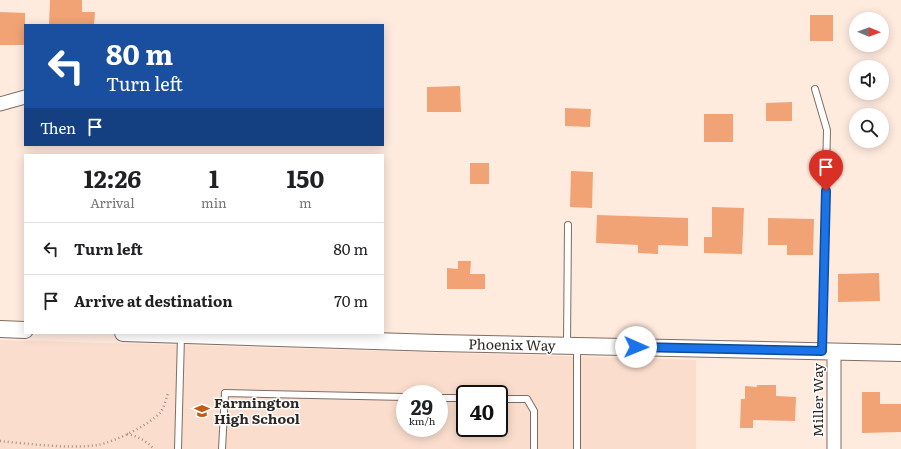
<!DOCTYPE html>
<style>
:root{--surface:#fff;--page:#f6f6f6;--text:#202124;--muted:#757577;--line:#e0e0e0}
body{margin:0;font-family:Literata,serif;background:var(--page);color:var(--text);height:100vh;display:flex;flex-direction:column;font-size:15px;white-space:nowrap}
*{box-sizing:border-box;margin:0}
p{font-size:13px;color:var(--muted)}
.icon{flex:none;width:22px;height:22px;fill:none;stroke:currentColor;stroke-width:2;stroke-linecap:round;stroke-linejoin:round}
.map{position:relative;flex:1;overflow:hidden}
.drawer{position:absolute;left:24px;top:154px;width:360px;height:180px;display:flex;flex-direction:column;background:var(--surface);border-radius:0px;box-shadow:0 2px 10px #0003}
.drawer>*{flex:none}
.banner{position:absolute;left:24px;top:24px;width:360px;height:122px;border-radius:0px;box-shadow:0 2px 10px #0003;background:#1a4fa0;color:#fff;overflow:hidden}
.needle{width:26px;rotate:91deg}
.buttons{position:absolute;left:849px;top:12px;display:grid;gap:8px}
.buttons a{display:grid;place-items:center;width:40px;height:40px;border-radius:50%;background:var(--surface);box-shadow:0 2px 10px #0003;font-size:20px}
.speed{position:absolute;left:396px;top:385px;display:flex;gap:8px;font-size:20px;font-weight:700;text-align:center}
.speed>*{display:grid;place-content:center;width:52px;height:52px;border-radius:50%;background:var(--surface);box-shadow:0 2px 10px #0003;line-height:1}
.speed small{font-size:10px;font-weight:400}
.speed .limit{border:2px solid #111;border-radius:6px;background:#fff;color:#111}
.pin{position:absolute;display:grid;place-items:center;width:34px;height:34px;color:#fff;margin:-41px -17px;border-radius:50% 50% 50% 0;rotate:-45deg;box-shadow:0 0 4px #0007}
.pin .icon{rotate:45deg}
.me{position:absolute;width:44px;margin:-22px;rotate:91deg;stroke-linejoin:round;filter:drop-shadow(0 0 3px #0008)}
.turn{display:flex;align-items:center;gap:14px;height:84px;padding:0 16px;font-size:18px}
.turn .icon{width:52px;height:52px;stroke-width:2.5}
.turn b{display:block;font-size:28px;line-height:34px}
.then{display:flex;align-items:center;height:38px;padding:0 16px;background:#0003;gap:8px;font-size:15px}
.eta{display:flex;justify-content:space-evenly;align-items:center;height:68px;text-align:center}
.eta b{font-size:24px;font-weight:700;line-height:28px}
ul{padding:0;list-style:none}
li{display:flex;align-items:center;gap:12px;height:52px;padding:0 16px;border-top:1px solid var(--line)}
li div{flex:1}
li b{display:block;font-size:15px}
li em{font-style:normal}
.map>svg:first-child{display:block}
.built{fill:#faddcd;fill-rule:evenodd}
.building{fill:#f1a375}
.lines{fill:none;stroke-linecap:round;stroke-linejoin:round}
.service-casing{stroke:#7f6d63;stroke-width:8}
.minor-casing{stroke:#7f6d63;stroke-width:15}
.tertiary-casing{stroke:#7f6d63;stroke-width:18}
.path{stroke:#a2938b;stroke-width:2.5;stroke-dasharray:1 3;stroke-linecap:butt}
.service{stroke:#fff;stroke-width:6}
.minor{stroke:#fff;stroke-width:13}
.tertiary{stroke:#fff;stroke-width:16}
.route-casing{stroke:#114b97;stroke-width:10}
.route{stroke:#1a73e8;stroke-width:7}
.labels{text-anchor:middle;stroke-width:3;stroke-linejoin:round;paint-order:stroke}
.street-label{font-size:14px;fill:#2f2723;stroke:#fff}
.poi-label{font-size:14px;font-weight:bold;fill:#2f2723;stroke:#fff;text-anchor:start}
</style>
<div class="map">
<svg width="901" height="449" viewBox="0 0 901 449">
<rect width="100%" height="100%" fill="#ffeade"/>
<path class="built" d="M 0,340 L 696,360 L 696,449 L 0,449 ZM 405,394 L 439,394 L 439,428 L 405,428 ZM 465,394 L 499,394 L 499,428 L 465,428 Z"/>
<path class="building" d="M 50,0 L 82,0 L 82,12 L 95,12 L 94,25 L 49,24 Z
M 0,12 L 25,13 L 25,45 L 0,45 Z
M 810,15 L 833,15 L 833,41 L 810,41 Z
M 460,86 L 461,112 L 427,112 L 427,87 Z
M 792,102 L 792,121 L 766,121 L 766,103 Z
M 565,108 L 591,109 L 590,127 L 565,126 Z
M 704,114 L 733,114 L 733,142 L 704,142 Z
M 470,163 L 489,163 L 489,184 L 470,184 Z
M 571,171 L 593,172 L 592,208 L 570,207 Z
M 712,207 L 744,208 L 742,254 L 704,253 L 704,237 L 712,237 Z
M 597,215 L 688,218 L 688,246 L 658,245 L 658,254 L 638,253 L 638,245 L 596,243 Z
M 768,218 L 814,219 L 813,255 L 787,255 L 787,245 L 768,245 Z
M 458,261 L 471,261 L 470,274 L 485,274 L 485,289 L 447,289 L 447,268 L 458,269 Z
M 879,273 L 880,301 L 838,302 L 838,274 Z
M 757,385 L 776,385 L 776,396 L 796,397 L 795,421 L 753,420 L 753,428 L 740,428 L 741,399 L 745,399 L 745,386 L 757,387 Z
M 862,392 L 880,392 L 880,404 L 901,404 L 901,432 L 862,433 Z"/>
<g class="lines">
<g class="service-casing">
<path id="service" d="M 815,89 L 827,130 L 822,351
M 567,344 L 568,225
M 577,347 L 577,449
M 439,398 L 465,398
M 499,399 L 527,399 L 534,411 L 534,449
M 178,449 L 181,336
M 222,449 L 225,393 L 405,397"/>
</g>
<g class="minor-casing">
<path id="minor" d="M 0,104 L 25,97
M 834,351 L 834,449"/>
</g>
<g class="tertiary-casing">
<path id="tertiary" d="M 0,329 L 25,330
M 123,333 L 437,343 L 901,353"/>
</g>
<path class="path" d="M 127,434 C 138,436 146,441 154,449
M 0,441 C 30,444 68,449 98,445 C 116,441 147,426 160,413 C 164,408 166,399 168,393"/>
<use href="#service" class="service"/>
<use href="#minor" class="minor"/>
<use href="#tertiary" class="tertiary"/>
</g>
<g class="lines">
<g class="route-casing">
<path id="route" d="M 636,347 L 822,351 L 826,191"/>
</g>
<use href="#route" class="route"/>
</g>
<defs>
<g id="school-bare" transform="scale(1.2)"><path d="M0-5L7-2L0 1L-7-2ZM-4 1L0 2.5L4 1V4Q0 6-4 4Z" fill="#bd5d17" stroke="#fff" stroke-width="2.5" paint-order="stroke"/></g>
</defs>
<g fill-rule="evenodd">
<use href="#school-bare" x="202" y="411"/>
</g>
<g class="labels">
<g class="street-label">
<text transform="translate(512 345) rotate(1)" y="5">Phoenix Way</text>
<text transform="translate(818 400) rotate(-90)" y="5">Miller Way</text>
</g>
<g class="poi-label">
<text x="214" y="408">Farmington<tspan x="214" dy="16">High School</tspan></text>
</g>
</g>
</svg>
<div class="buttons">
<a><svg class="needle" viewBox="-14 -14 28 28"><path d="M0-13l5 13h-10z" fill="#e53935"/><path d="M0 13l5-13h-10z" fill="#757577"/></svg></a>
<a><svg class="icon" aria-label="sound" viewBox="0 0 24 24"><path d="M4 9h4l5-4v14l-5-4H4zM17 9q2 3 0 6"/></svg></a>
<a><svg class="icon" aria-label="search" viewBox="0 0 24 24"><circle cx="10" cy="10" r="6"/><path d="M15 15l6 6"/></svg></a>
</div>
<div class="speed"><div>29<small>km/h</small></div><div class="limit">40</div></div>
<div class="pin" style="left:826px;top:191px;background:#d93025"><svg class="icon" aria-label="arrive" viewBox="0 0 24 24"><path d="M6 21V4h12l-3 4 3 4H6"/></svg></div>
<svg class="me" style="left:636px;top:347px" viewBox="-20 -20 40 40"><circle r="19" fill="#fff"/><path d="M0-13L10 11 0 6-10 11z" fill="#1a73e8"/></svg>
<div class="banner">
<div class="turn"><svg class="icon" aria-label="left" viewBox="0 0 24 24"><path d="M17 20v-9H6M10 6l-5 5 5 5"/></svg><div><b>80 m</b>Turn left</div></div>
<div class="then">Then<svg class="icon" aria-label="arrive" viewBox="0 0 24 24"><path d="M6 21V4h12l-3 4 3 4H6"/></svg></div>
</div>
<section class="drawer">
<div class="eta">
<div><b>12:26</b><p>Arrival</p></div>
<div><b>1</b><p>min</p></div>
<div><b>150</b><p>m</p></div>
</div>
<ul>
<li><svg class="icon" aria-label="left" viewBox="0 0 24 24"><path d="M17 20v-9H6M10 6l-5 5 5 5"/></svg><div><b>Turn left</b></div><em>80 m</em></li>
<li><svg class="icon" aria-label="arrive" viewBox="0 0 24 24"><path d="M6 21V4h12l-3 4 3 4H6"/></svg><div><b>Arrive at destination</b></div><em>70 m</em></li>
</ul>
</section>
</div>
